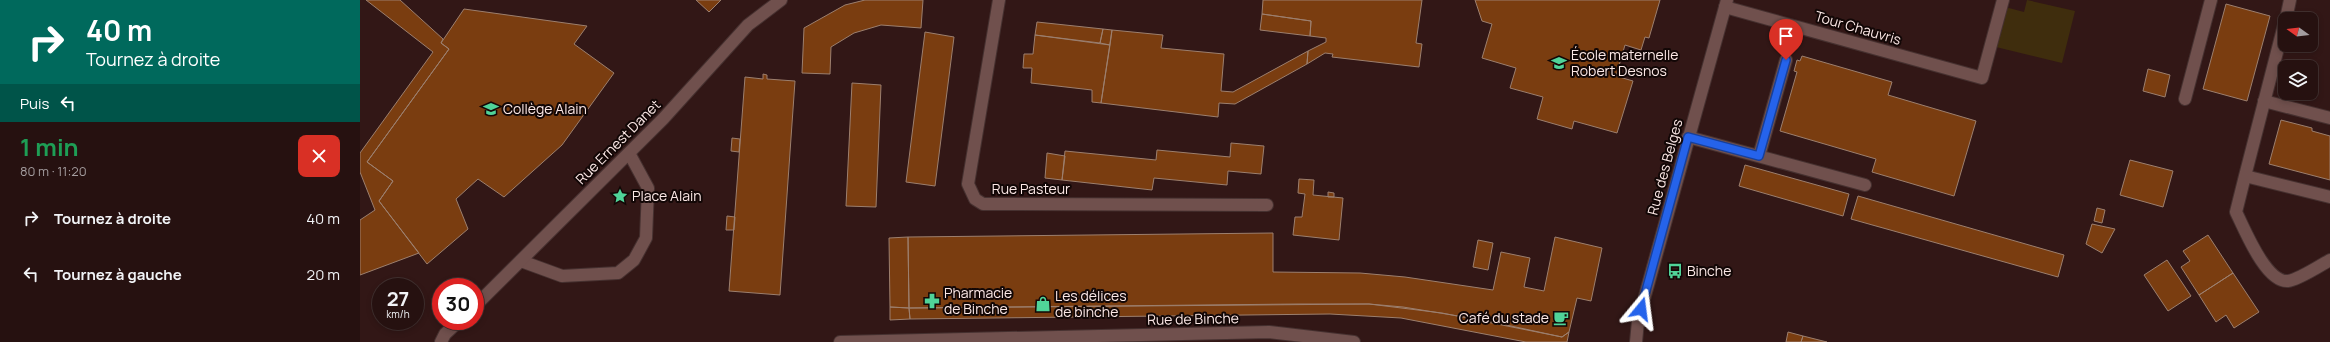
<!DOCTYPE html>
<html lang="fr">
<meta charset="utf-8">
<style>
:root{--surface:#261110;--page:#321f1e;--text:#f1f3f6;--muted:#a49d9f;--line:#423130}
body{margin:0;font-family:Manrope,sans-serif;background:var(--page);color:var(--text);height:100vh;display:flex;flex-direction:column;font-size:15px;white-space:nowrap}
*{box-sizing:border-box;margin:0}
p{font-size:13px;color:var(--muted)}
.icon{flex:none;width:22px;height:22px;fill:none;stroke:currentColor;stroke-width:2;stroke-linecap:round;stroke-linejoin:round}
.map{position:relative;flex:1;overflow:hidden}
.side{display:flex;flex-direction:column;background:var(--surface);width:360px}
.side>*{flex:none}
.guide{background:#00695c;color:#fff;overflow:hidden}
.needle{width:26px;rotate:285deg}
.fabs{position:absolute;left:1918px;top:12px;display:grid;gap:8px}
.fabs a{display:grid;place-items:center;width:40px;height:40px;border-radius:8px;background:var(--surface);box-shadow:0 2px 6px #0003,0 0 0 1px var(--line);font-size:20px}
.speed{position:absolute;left:12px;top:278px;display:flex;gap:8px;font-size:20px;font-weight:700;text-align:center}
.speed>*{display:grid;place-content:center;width:52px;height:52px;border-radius:50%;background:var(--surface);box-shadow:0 2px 6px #0003,0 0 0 1px var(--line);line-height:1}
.speed small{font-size:10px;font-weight:400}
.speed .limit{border:6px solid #d22;background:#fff;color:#111}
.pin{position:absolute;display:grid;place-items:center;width:34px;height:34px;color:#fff;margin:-41px -17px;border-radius:50% 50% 50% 0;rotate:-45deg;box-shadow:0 0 4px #0007}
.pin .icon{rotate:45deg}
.me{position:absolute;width:44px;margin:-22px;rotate:16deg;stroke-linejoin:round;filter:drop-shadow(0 0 3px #0008)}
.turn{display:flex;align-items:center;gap:14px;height:84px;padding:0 20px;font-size:18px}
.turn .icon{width:52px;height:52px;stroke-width:2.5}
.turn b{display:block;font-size:28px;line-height:34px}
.then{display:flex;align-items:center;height:38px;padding:0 20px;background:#0003;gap:8px;font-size:15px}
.round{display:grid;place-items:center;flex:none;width:42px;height:42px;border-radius:8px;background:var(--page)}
.head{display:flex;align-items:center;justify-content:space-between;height:68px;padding:0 20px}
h1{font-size:24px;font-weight:700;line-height:30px;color:#1e9e55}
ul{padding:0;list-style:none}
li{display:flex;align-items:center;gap:12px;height:56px;padding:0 20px}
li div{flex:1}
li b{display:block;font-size:15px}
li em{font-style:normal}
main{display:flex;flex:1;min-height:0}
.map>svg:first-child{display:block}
.green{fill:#3f2d0d}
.building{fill:#7a3d10;stroke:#9c7f6e}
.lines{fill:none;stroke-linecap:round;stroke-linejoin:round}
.lane-casing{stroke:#463130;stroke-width:14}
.street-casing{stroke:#463130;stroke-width:14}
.lane{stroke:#70504d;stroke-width:12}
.street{stroke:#70504d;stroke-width:12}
.route-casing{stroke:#184099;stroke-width:10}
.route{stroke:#2563eb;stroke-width:7}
.labels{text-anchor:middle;stroke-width:4;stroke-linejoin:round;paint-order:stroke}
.street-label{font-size:14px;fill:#fce8e6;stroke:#120706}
.poi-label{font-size:14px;fill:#fce8e6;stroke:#120706;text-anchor:start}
</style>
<main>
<section class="side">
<div class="guide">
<div class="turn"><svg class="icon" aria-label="right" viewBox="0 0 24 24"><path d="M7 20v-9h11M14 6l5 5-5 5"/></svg><div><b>40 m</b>Tournez à droite</div></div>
<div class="then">Puis<svg class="icon" aria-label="left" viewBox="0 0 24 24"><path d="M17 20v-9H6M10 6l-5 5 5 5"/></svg></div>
</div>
<div class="head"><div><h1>1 min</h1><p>80 m · 11:20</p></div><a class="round" style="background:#d93025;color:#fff"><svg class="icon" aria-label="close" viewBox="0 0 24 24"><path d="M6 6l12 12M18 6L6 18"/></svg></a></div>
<ul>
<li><svg class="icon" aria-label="right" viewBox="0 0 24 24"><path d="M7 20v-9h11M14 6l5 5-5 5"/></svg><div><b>Tournez à droite</b></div><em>40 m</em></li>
<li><svg class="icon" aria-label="left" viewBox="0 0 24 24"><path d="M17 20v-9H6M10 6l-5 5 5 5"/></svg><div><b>Tournez à gauche</b></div><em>20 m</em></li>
</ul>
</section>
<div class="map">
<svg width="1970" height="342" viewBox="0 0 1970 342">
<rect width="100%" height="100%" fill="#321716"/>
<path class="green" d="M 1667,0 L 1715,11 L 1702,63 L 1636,47 L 1645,7 L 1664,12 Z"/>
<path class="building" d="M 6,0 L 40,0 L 83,39 L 81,43 L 89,49 L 7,162 L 33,181 L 19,201 L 59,253 L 0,275 L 0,220 L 15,210 L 0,172 L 0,153 L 73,52 Z
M 336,0 L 361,0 L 349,12 Z
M 505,0 L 563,0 L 561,28 L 521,25 L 494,33 L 471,47 L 470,74 L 442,73 L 444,28 L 485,5 Z
M 903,0 L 1062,0 L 1056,43 L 1062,44 L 1059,67 L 972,57 L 973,54 L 965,53 L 947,64 L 948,51 L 966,42 L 966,38 L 950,36 L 951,21 L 902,14 Z
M 1115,0 L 1300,0 L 1289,38 L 1285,37 L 1281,50 L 1265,45 L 1256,76 L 1273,81 L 1257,133 L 1214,121 L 1212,129 L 1177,119 L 1183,97 L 1150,88 L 1156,68 L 1122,58 L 1132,24 L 1122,21 Z
M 1866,4 L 1910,16 L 1887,101 L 1843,89 Z
M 104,9 L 227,26 L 214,44 L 254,73 L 202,145 L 144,197 L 118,179 L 96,199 L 108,229 L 67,264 L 19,201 L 33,181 L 7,162 L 89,49 L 81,43 Z
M 902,14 L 951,21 L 950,36 L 900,30 Z
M 677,22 L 743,29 L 740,43 L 675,35 Z
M 743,29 L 752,30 L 750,45 L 740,43 Z
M 752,30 L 803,35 L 801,48 L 864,54 L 861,91 L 873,92 L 948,51 L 947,64 L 875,104 L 859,103 L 858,117 L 741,103 Z
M 565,32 L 594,37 L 575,186 L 546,182 Z
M 675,35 L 750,45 L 741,103 L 732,102 L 732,90 L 671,83 L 672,68 L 663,68 L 664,54 L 673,54 Z
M 1442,56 L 1532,82 L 1528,95 L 1616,121 L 1594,196 L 1512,172 L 1516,159 L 1420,131 L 1437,72 L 1434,71 L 1437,60 L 1440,61 Z
M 1788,69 L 1810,75 L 1805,97 L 1783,91 Z
M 403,74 L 407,75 L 407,79 L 435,81 L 420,295 L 369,291 L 385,77 L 403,79 Z
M 492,83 L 521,85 L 516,207 L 486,206 Z
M 1921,120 L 1952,128 L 1952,131 L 1970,136 L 1970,180 L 1909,164 Z
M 372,138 L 380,139 L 379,152 L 371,151 Z
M 871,143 L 904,146 L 901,174 L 868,171 L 867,185 L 794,178 L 792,190 L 702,180 L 705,151 L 796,160 L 797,150 L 870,157 Z
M 687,153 L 705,156 L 702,180 L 685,178 Z
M 1770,160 L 1813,171 L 1803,207 L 1760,195 Z
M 1385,165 L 1489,194 L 1483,216 L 1379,186 Z
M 939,179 L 954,180 L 953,195 L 983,198 L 979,240 L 933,235 L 935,217 L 942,217 L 945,194 L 938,193 Z
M 968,192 L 974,193 L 974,197 L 968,197 Z
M 1498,196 L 1704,255 L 1698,277 L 1491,219 Z
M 1737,208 L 1745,210 L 1742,223 L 1734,221 Z
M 367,216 L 375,217 L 374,230 L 366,230 Z
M 1732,224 L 1755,229 L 1742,253 L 1726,244 Z
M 913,233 L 913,272 L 1000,273 L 1045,277 L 1133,290 L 1141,252 L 1170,258 L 1164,287 L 1184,291 L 1195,237 L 1242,248 L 1231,301 L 1217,298 L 1209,332 L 1202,337 L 1082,313 L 1009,304 L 549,308 L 548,237 Z
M 1848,235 L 1873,273 L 1839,295 L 1821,267 L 1830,261 L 1823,251 Z
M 548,237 L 549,308 L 530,307 L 529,238 Z
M 1118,240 L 1133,243 L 1128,270 L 1113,267 Z
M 1807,260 L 1831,296 L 1808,311 L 1784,275 Z
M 1873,273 L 1899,312 L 1874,328 L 1866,315 L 1856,322 L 1839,295 Z
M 939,304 L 1009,304 L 1043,307 L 1123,320 L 1202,337 L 1209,332 L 1207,342 L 1166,342 L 1041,318 L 970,314 L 550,319 L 549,308 Z
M 530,307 L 549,308 L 550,319 L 530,320 Z
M 1428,332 L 1443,336 L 1441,342 L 1426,342 Z
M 1443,336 L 1467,342 L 1441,342 Z"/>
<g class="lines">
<g class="lane-casing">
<path id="lane" d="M 1365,7 L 1622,78 L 1643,0
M 1825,99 L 1851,0
M 1904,101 L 1970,118
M 1328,137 L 1505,185
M 1399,156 L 1426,60
M 161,261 L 202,276 L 258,273 L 274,260 L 286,238 L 288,188 L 269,153"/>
</g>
<g class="street-casing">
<path id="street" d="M 639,0 L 608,184 L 615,199 L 623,204 L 907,205
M 1926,19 L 1930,0
M 1925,21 L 1885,176 L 1970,197
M 1885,176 L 1876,212 C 1885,230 1906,283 1928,281 C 1938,280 1961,265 1970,260
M 115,306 L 303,119 L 388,25 L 421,0
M 81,342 L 85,334 L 99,321
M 480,342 L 909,332 L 994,342
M 1276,342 L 1278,321 L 1367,0"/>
</g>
<use href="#lane" class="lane"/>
<use href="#street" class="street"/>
</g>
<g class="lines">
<g class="route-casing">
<path id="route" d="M 1281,309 L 1328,137 L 1399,156 L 1426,60"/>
</g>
<use href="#route" class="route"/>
</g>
<defs>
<g id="school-bare" transform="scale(1.2)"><path d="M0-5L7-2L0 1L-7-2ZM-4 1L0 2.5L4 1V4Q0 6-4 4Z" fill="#50d398" stroke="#120706" stroke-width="2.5" paint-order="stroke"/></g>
<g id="sight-bare" transform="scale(1.2)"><path d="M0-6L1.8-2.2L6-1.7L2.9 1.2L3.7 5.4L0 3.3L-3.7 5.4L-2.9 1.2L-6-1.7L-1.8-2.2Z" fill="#50d398" stroke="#120706" stroke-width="2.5" paint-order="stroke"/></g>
<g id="bus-bare" transform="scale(1.2)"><path d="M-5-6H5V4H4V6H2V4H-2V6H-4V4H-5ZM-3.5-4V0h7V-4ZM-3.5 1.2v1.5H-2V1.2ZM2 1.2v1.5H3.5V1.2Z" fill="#50d398" stroke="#120706" stroke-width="2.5" paint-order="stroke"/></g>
<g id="pharmacy-bare" transform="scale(1.2)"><path d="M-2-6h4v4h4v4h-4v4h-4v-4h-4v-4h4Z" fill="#50d398" stroke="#120706" stroke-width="2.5" paint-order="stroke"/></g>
<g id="shop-bare" transform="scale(1.2)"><path d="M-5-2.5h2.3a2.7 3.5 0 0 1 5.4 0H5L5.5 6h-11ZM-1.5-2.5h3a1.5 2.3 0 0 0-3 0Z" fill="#50d398" stroke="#120706" stroke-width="2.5" paint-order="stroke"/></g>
<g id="cafe-bare" transform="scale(1.2)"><path d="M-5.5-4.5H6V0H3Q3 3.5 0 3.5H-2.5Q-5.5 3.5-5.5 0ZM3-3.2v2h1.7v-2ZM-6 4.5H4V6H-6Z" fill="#50d398" stroke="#120706" stroke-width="2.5" paint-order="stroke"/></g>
</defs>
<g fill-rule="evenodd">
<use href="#school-bare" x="1199" y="63"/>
<use href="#school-bare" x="131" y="109"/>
<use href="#sight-bare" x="260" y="196"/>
<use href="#bus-bare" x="1315" y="271"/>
<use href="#pharmacy-bare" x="572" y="301"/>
<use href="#shop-bare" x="683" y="304"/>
<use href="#cafe-bare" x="1201" y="318"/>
</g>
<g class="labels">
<g class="street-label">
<text transform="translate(1498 28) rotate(16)" y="5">Tour Chauvris</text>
<text transform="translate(258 142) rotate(-45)" y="5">Rue Ernest Danet</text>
<text transform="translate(1305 167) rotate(-75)" y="5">Rue des Belges</text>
<text x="671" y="194">Rue Pasteur</text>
<text transform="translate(833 319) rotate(-1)" y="5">Rue de Binche</text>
</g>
<g class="poi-label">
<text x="1211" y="60">École maternelle<tspan x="1211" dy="16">Robert Desnos</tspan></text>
<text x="143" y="114">Collège Alain</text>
<text x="272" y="201">Place Alain</text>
<text x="1327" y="276">Binche</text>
<text x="584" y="298">Pharmacie<tspan x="584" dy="16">de Binche</tspan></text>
<text x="695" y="301">Les délices<tspan x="695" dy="16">de binche</tspan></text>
<text x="1189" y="323" text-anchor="end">Café du stade</text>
</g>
</g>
</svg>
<div class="fabs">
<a><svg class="needle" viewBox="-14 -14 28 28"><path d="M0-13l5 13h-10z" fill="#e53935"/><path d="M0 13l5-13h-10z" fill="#a49d9f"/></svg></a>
<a><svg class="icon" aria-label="layers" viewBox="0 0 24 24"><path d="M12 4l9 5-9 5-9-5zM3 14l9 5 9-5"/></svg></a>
</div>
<div class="speed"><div>27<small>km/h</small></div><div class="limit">30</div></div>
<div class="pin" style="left:1426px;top:60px;background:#d93025"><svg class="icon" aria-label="arrive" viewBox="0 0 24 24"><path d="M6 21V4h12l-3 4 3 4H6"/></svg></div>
<svg class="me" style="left:1281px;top:309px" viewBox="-20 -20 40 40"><path d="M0-17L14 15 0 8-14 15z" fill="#2563eb" stroke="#fff" stroke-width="4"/></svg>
</div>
</main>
